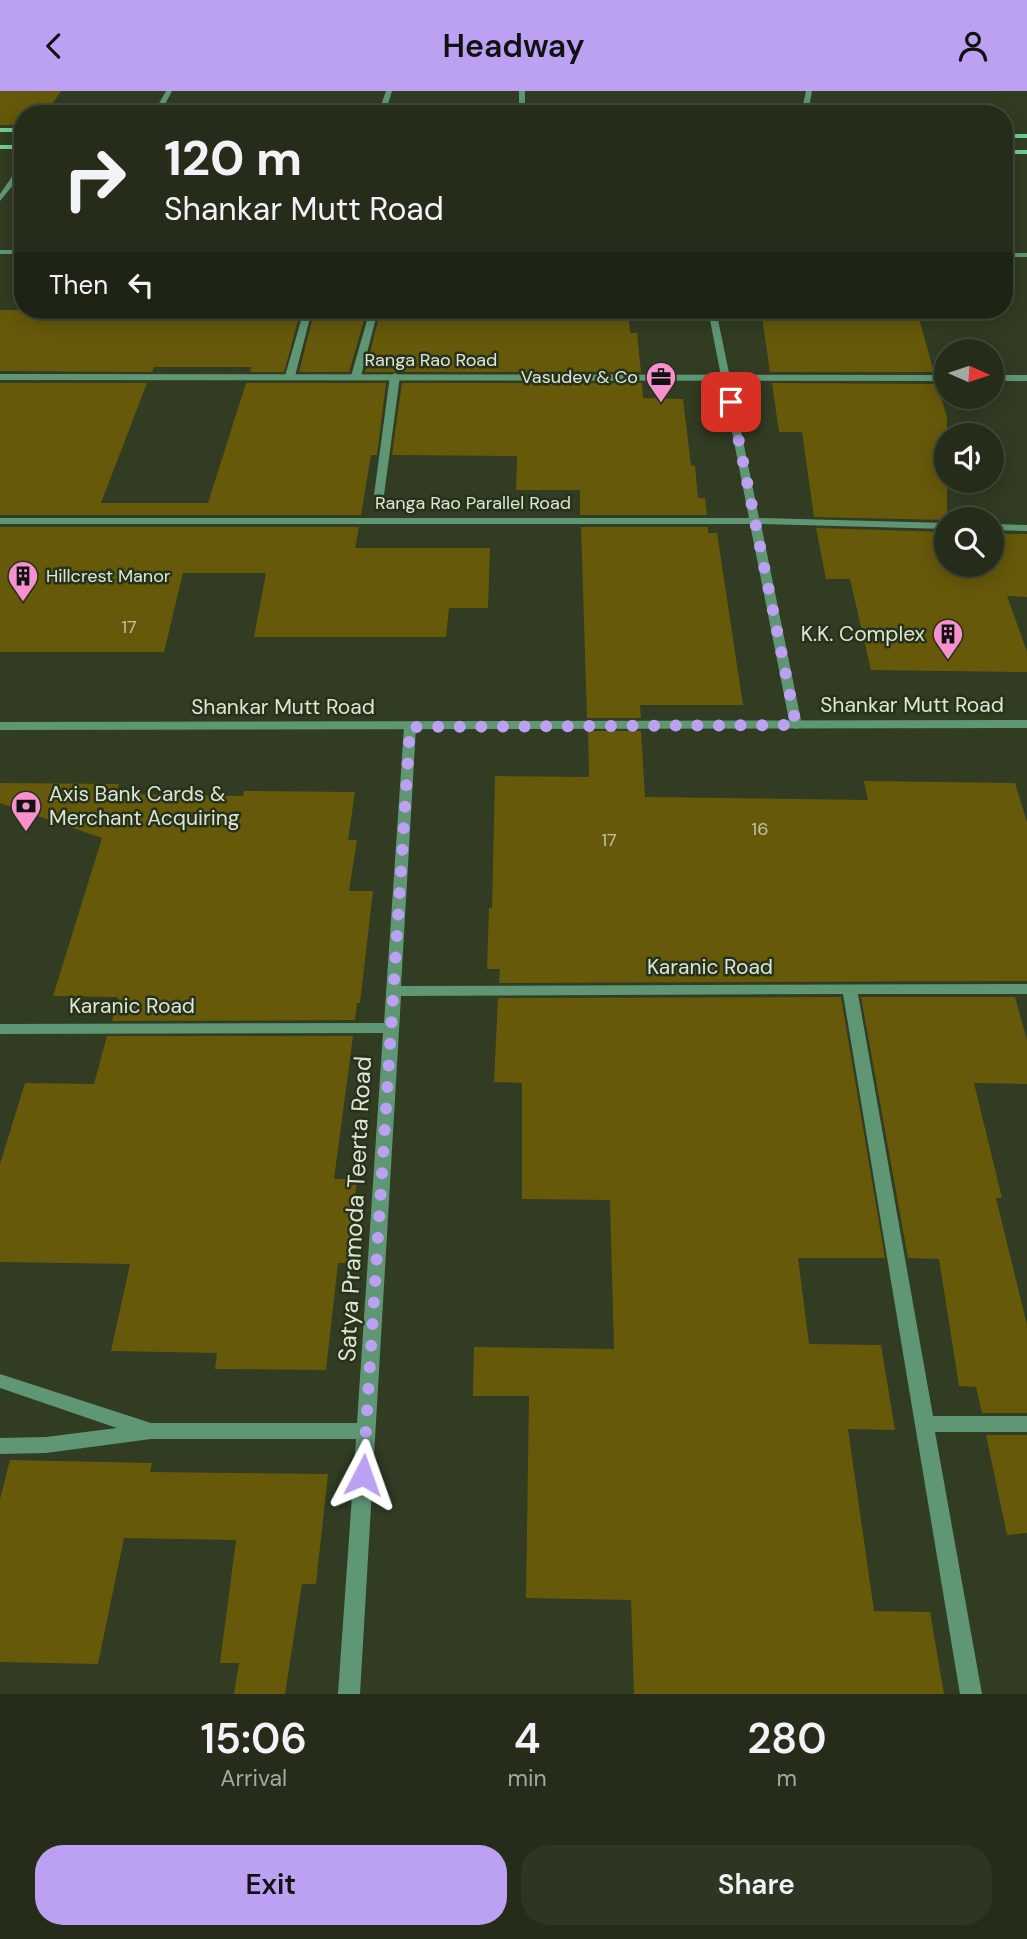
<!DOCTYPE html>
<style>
:root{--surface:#252d1a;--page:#2d3523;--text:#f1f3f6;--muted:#a3a8a2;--line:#424939;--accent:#bca0f2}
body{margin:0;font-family:"DM Sans",sans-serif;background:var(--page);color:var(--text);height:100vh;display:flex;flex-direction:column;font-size:26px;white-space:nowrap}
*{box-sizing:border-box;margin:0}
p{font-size:23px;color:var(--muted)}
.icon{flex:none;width:38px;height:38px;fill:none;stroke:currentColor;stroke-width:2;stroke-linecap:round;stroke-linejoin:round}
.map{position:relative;height:1603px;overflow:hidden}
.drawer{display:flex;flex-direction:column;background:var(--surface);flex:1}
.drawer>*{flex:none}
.top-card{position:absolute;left:14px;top:14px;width:999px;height:214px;border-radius:28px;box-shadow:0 4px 18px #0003,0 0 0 2px var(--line);background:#252d1a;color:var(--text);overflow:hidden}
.needle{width:46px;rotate:93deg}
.fabs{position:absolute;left:934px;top:248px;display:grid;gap:14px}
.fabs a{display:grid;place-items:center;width:70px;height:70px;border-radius:50%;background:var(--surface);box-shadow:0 4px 18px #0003,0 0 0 2px var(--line);font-size:35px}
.pin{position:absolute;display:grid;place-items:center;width:60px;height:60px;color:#fff;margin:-30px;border-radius:14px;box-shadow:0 4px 10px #0006}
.me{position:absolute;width:77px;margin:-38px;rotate:4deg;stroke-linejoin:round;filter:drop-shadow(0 0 5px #0008)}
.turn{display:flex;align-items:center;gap:24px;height:147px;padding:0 35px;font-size:32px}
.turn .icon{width:91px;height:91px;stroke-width:2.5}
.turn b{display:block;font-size:49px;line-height:60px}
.then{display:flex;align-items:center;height:66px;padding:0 35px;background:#0003;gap:14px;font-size:26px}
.eta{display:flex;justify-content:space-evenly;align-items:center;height:119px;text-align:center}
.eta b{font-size:42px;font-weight:600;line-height:49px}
.primary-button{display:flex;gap:14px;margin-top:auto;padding:14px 35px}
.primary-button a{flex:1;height:80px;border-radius:28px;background:var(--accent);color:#111;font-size:28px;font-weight:600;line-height:80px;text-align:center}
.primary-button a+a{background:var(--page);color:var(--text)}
header{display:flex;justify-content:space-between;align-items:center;height:91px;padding:0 35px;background:var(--accent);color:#111;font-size:32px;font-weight:600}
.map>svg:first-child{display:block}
.building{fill:#66590a}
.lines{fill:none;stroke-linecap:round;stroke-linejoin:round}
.minor{fill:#5f9775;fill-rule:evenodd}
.tertiary{fill:#5f9775;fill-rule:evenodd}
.secondary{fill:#70cd97;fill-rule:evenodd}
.route{stroke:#bca0f2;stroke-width:12;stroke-dasharray:0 21.6}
.labels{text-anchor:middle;stroke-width:5;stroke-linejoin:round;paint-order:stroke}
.far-street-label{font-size:18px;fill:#dee5d6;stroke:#27321a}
.far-poi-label{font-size:18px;fill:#dee5d6;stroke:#27321a;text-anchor:end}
.number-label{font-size:18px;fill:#c0c2a3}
.poi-label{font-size:21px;fill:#dee5d6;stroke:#27321a;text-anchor:end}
.street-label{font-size:21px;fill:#dee5d6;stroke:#27321a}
.near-street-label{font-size:24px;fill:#dee5d6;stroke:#27321a}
</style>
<header><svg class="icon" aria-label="back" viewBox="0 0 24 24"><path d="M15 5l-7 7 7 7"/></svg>Headway<svg class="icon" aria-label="person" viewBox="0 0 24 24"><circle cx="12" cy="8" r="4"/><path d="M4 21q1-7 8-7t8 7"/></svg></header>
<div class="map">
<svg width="1027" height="1603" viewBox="0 0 1027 1603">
<rect width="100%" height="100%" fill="#313c23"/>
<path class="building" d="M 0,0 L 61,0 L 45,23 L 23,23 L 23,34 L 0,34 Z
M 0,219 L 272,220 L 269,225 L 299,226 L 284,281 L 250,281 L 251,276 L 154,276 L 152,281 L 0,280 Z
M 393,219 L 628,219 L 630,242 L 637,242 L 641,281 L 365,281 L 379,226 L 391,226 Z
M 761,219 L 879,219 L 881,224 L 918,224 L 934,281 L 770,281 Z
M 313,226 L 365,226 L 349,281 L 299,281 Z
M 0,292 L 147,292 L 101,412 L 208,412 L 246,292 L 386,292 L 377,364 L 371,364 L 361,424 L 0,424 Z
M 402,292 L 642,292 L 643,307 L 683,308 L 691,374 L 695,375 L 698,407 L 705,407 L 707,424 L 580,424 L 580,399 L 516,399 L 517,365 L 392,364 Z
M 772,292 L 937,293 L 947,326 L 947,429 L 814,426 L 802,341 L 779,341 Z
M 0,436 L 359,436 L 355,457 L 490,457 L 488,517 L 449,517 L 446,546 L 254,546 L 266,482 L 183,482 L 164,561 L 0,561 Z
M 581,436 L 708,436 L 708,442 L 717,442 L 743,614 L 640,614 L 641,627 L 587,627 Z
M 816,437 L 947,441 L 947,474 L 992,474 L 992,443 L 1027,443 L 1027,506 L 1007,505 L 1027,561 L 1027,581 L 871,579 L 850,488 L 826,488 Z
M 588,640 L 641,640 L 645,706 L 868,709 L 864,690 L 1015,692 L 1027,731 L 1027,890 L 499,892 L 500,878 L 487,878 L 489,817 L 492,817 L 495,685 L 589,686 Z
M 0,692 L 119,693 L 116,703 L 243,705 L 244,700 L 355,701 L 348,749 L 357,749 L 349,800 L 373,800 L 360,912 L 357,912 L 355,929 L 112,930 L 118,906 L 53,905 L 102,747 L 0,712 Z
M 841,906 L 885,1167 L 798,1167 L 809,1253 L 881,1254 L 895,1339 L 848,1338 L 874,1520 L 930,1521 L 944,1603 L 634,1603 L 631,1509 L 526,1507 L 529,1305 L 473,1305 L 474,1256 L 614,1258 L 610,1109 L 522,1108 L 522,992 L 494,991 L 498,907 Z
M 861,906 L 1015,906 L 1027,949 L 1027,993 L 974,992 L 1002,1107 L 996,1107 L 1027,1234 L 1027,1322 L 982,1322 L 976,1296 L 959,1295 L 939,1168 L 908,1167 Z
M 107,945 L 353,945 L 334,1088 L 357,1088 L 347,1172 L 338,1172 L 326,1279 L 215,1278 L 217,1262 L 111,1260 L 130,1173 L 0,1171 L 0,1073 L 25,992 L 94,993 Z
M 986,1344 L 1027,1344 L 1027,1442 L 1007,1444 Z
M 10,1369 L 152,1372 L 150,1381 L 328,1383 L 316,1493 L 302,1493 L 285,1603 L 234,1603 L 239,1572 L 220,1572 L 236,1449 L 124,1447 L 98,1573 L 0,1571 L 0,1408 Z"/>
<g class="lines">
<path class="minor" d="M 166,0 L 172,0 L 160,23 L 153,23 Z
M 386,0 L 392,0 L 385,23 L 378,23 Z
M 519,0 L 525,0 L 525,23 L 519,23 Z
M 20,74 L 23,74 L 23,82 L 0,110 L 0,103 Z
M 0,159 L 23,159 L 23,163 L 0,163 Z
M 1004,162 L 1027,162 L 1027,166 L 1004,166 Z
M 304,219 L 312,219 L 295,285 L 290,288 L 285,285 Z
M 370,219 L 378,219 L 361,285 L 356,288 L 351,285 Z
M 708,219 L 716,219 L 759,427 L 947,432 L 947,438 L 761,433 L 802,634 L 800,637 L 796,638 L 790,634 L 750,433 L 0,433 L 0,427 L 749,427 Z
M 395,282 L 400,285 L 384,404 L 379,407 L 374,404 L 390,285 Z
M 992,433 L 1027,434 L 1027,440 L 992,439 Z
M 410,632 L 416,636 L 401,895 L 1027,893 L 1027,903 L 858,903 L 933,1325 L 1027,1325 L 1027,1341 L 935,1341 L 982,1603 L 960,1603 L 843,903 L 401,905 L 360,1603 L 338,1603 L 356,1348 L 151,1348 L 46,1362 L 0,1363 L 0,1347 L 46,1346 L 117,1337 L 0,1297 L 0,1283 L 151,1332 L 357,1332 L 383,942 L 0,943 L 0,933 L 384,932 L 404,636 Z"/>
<path class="tertiary" d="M 806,0 L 812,0 L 808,23 L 801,23 Z
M 0,283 L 947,284 L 947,290 L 0,289 Z
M 992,284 L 1027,284 L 1027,290 L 992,290 Z
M 1027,629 L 1027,637 L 0,639 L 0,631 Z"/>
<path class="secondary" d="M 0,37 L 23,37 L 23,41 L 0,41 Z
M 1004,43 L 1027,43 L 1027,47 L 1004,47 Z
M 0,54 L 23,54 L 23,58 L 0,58 Z
M 1004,59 L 1027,59 L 1027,63 L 1004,63 Z"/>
</g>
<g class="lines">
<path class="route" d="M 363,1384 L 410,636 L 796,634 L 731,311"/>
</g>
<defs>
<g id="office-pin" transform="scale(1.575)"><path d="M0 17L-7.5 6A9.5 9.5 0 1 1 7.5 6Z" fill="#f790cd" stroke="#27321a"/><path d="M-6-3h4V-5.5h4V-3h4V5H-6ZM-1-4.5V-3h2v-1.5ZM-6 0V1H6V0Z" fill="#111"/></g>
<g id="building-pin" transform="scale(1.575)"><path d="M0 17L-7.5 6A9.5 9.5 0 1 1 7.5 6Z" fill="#f790cd" stroke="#27321a"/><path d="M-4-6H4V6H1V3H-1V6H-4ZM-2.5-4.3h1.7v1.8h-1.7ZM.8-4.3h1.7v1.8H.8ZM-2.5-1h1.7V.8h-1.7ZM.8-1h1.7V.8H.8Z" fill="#111"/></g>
<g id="bank-pin" transform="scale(1.575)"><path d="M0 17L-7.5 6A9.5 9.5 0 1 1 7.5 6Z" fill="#f790cd" stroke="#27321a"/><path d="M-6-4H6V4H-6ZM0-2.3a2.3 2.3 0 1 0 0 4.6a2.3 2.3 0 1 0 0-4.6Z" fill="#111"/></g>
</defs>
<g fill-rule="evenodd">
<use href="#office-pin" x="661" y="286"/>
<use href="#building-pin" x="23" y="485"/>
<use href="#building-pin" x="948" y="543"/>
<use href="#bank-pin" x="26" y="715"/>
</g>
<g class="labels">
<g class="far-street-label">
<text x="431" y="275">Ranga Rao Road</text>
<text x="473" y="418">Ranga Rao Parallel Road</text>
</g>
<g class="far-poi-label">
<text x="638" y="292">Vasudev &amp; Co</text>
<text x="46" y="491" text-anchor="start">Hillcrest Manor</text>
</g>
<g class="number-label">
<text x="129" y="542">17</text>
<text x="760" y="744">16</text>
<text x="609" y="755">17</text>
</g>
<g class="poi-label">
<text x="925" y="550">K.K. Complex</text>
<text x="49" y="710" text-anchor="start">Axis Bank Cards &amp;<tspan x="49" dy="24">Merchant Acquiring</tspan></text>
</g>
<g class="street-label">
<text x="912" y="621">Shankar Mutt Road</text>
<text x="283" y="623">Shankar Mutt Road</text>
<text x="710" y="883">Karanic Road</text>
<text x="132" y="922">Karanic Road</text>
</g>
<g class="near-street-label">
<text transform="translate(355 1118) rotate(-87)" y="8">Satya Pramoda Teerta Road</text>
</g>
</g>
</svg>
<div class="fabs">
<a><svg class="needle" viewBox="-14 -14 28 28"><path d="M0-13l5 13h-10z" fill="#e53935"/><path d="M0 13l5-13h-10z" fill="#a3a8a2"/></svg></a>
<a><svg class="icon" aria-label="sound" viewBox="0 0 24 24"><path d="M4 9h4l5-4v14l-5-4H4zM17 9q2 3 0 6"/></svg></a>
<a><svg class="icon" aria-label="search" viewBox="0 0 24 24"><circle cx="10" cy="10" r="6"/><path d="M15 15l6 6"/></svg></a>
</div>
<div class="pin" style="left:731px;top:311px;background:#d93025"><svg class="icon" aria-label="arrive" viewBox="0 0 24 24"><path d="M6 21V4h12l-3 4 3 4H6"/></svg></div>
<svg class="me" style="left:363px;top:1384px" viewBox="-20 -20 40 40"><path d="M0-17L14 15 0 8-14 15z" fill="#bca0f2" stroke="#fff" stroke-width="4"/></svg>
<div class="top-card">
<div class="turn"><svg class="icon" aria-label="right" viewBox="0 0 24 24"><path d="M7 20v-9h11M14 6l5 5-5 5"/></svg><div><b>120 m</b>Shankar Mutt Road</div></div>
<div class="then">Then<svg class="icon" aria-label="left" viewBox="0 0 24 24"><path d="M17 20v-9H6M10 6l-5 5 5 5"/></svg></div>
</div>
</div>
<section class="drawer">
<div class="eta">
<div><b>15:06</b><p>Arrival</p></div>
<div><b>4</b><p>min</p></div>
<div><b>280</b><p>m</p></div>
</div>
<div class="primary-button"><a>Exit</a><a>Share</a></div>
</section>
